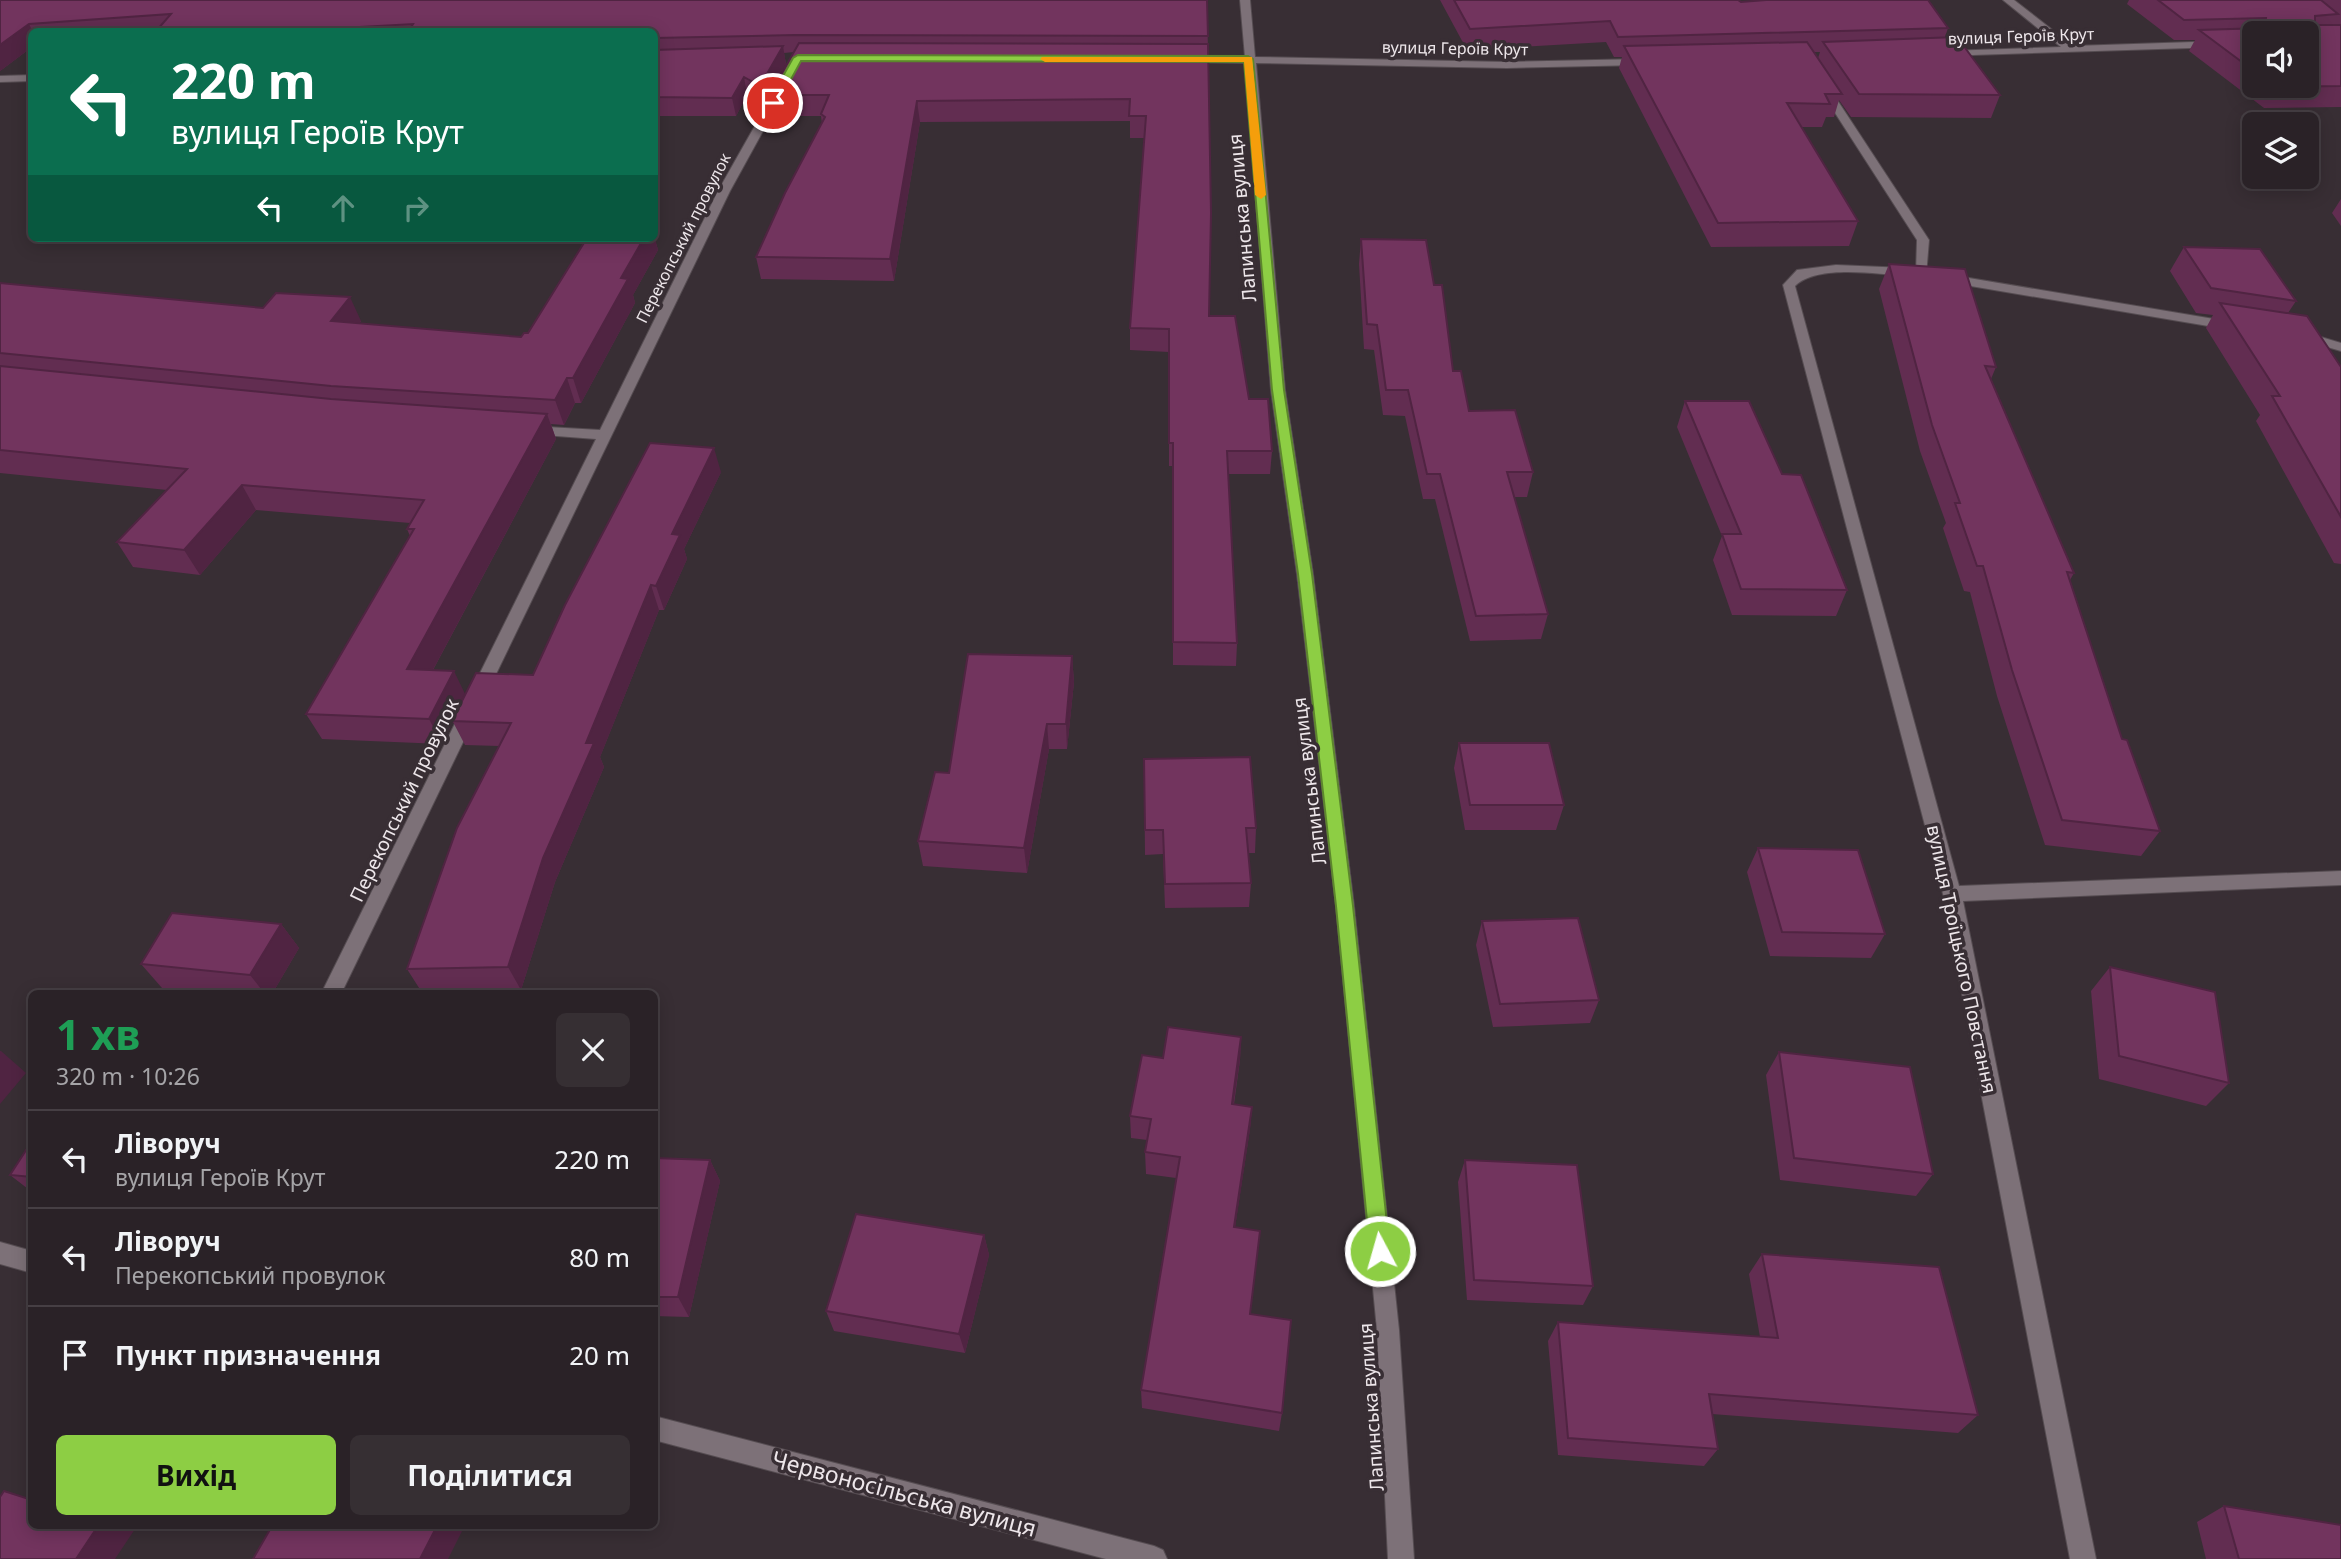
<!DOCTYPE html>
<html lang="uk">
<meta charset="utf-8">
<style>
:root{--surface:#2a2227;--page:#362f33;--text:#f1f3f6;--muted:#a5a4a7;--line:#463f44;--accent:#8dce44}
body{margin:0;font-family:"Noto Sans",sans-serif;background:var(--page);color:var(--text);height:100vh;display:flex;flex-direction:column;font-size:26px;white-space:nowrap}
*{box-sizing:border-box;margin:0}
p{font-size:23px;color:var(--muted)}
.icon{flex:none;width:38px;height:38px;fill:none;stroke:currentColor;stroke-width:2;stroke-linecap:round;stroke-linejoin:round}
.map{position:relative;flex:1;overflow:hidden}
.panel{position:absolute;left:28px;top:990px;width:630px;height:539px;display:flex;flex-direction:column;background:var(--surface);border-radius:10px;box-shadow:0 4px 18px #0003,0 0 0 2px var(--line)}
.panel>*{flex:none}
.top-card{position:absolute;left:28px;top:28px;width:630px;height:214px;border-radius:10px;box-shadow:0 4px 18px #0003,0 0 0 2px var(--line);background:#0b6e4f;color:#fff;overflow:hidden}
.buttons{position:absolute;left:2242px;top:21px;display:grid;gap:14px}
.buttons a{display:grid;place-items:center;width:77px;height:77px;border-radius:10px;background:var(--surface);box-shadow:0 4px 18px #0003,0 0 0 2px var(--line);font-size:35px}
.pin{position:absolute;display:grid;place-items:center;width:60px;height:60px;color:#fff;margin:-30px;border:4px solid #fff;border-radius:50%;box-shadow:0 2px 7px #0007}
.me{position:absolute;width:77px;margin:-38px;rotate:354deg;stroke-linejoin:round;filter:drop-shadow(0 0 5px #0008)}
.turn{display:flex;align-items:center;gap:24px;height:147px;padding:0 28px;font-size:32px}
.turn .icon{width:91px;height:91px;stroke-width:2.5}
.turn b{display:block;font-size:49px;line-height:60px}
.lanes{display:flex;align-items:center;height:66px;padding:0 28px;background:#0003;justify-content:center;gap:35px;direction:ltr}
.lanes .off{opacity:.35}
.round{display:grid;place-items:center;flex:none;width:74px;height:74px;border-radius:10px;background:var(--page)}
.head{display:flex;align-items:center;justify-content:space-between;height:119px;padding:0 28px}
h1{font-size:42px;font-weight:700;line-height:52px;color:#1e9e55}
.primary-button{display:flex;gap:14px;margin-top:auto;padding:14px 28px}
.primary-button a{flex:1;height:80px;border-radius:10px;background:var(--accent);color:#111;font-size:28px;font-weight:700;line-height:80px;text-align:center}
.primary-button a+a{background:var(--page);color:var(--text)}
ul{padding:0;list-style:none}
li{display:flex;align-items:center;gap:21px;height:98px;padding:0 28px;border-top:2px solid var(--line)}
li div{flex:1}
li b{display:block;font-size:26px}
li em{font-style:normal}
.map>svg:first-child{display:block}
.lines{fill:none;stroke-linecap:round;stroke-linejoin:round}
.street-casing{stroke:#554c51;stroke-width:2}
.street{fill:#7d7178;fill-rule:evenodd}
.wall{fill:#622d51;fill-rule:evenodd}
.shaded-wall{fill:#502442}
.building{fill:#72345e;stroke:#502442;stroke-width:2}
.route{fill:#8dce44;stroke:#5c862c;stroke-width:2}
.slow{fill:#f59e0b}
.labels{text-anchor:middle;stroke-width:7;stroke-linejoin:round;paint-order:stroke}
.far-street-label{font-size:16px;fill:#ede6ea;stroke:#382e34}
.street-label{font-size:19px;fill:#ede6ea;stroke:#382e34}
.near-street-label{font-size:23px;fill:#ede6ea;stroke:#382e34}
</style>
<div class="map">
<svg width="2341" height="1559" viewBox="0 0 2341 1559">
<rect width="100%" height="100%" fill="#382e34"/>
<g class="lines">
<g class="street-casing">
<path id="street" d="M 1240,0 L 1250,0 L 1255,57 L 1507,62 L 1642,59 L 1647,62 L 1642,65 L 1507,68 L 1256,63 L 1285,390 L 1313,574 L 1354,906 L 1399,1330 L 1414,1559 L 1388,1559 L 1377,1330 L 1336,906 L 1297,574 L 1271,390 L 1245,63 L 1187,62 L 1182,59 L 1187,56 L 1245,57 Z
M 2003,0 L 2014,0 L 2073,46 L 2254,40 L 2254,46 L 1942,56 L 1942,52 L 1946,51 L 2061,47 Z
M 32,75 L 32,81 L 0,82 L 0,76 Z
M 782,78 L 791,80 L 730,191 L 341,994 L 321,994 L 596,439 L 530,434 L 523,430 L 530,426 L 600,430 L 718,191 Z
M 1820,86 L 1828,86 L 1929,240 L 1926,276 L 1922,277 L 1916,273 L 1917,240 L 1819,88 Z
M 1836,265 L 1907,268 L 1913,272 L 1907,276 C 1877,274 1817,264 1795,286 L 1959,886 L 2341,871 L 2341,885 L 1963,901 L 2096,1559 L 2070,1559 L 1943,894 L 1783,285 L 1797,270 Z
M 1945,274 L 2232,322 L 2239,326 L 2232,330 L 1941,281 L 1941,275 Z
M 2301,331 L 2341,343 L 2341,351 L 2296,338 L 2294,335 Z
M 0,1242 L 32,1251 L 32,1273 L 0,1264 Z
M 654,1416 L 1154,1546 L 1163,1550 L 1167,1559 L 1106,1559 L 654,1440 Z"/>
</g>
<use href="#street" class="street"/>
</g>
<path class="wall" d="M 0,0 L 1207,0 L 1211,213 L 1209,316 L 1249,399 L 1272,451 L 1270,474 L 1228,474 L 1237,643 L 1236,666 L 1173,665 L 1173,466 L 1169,466 L 1169,352 L 1130,350 L 1130,328 L 1145,138 L 1130,138 L 1130,121 L 920,122 L 894,281 L 761,279 L 756,257 L 822,123 L 821,116 L 787,116 L 777,110 L 773,89 L 794,52 L 784,53 L 786,64 L 764,104 L 747,95 L 736,116 L 654,116 L 654,32 L 32,32 L 32,47 L 0,71 Z
M 1440,0 L 1738,0 L 1741,2 L 1948,28 L 1945,37 L 2000,95 L 1991,118 L 1851,117 L 1839,100 L 1834,117 L 1826,117 L 1822,127 L 1801,127 L 1858,221 L 1849,246 L 1711,247 L 1619,68 L 1622,57 L 1614,57 L 1606,42 L 1467,50 ZM 1813,52 L 1820,52 L 1818,58 Z
M 2129,0 L 2341,0 L 2341,107 L 2264,108 L 2189,51 L 2195,40 L 2174,40 L 2127,4 ZM 2254,33 L 2306,86 L 2254,86 Z
M 2341,199 L 2341,226 L 2332,213 Z
M 654,236 L 658,250 L 633,295 L 635,303 L 581,403 L 575,403 L 564,425 L 551,424 L 556,439 L 433,670 L 465,695 L 533,675 L 721,472 L 684,549 L 687,559 L 664,610 L 659,610 L 600,757 L 604,767 L 555,882 L 521,990 L 421,991 L 407,969 L 499,746 L 465,745 L 453,722 L 442,744 L 322,739 L 306,714 L 410,536 L 407,529 L 410,523 L 256,510 L 200,575 L 133,567 L 117,542 L 167,490 L 0,473 L 0,283 L 361,321 L 359,324 L 521,337 L 654,238 Z
M 1361,239 L 1434,285 L 1453,371 L 1469,411 L 1533,472 L 1527,497 L 1514,497 L 1548,614 L 1541,639 L 1470,641 L 1435,499 L 1423,499 L 1405,416 L 1383,415 L 1374,350 L 1364,349 L 1359,264 Z
M 2184,247 L 2296,301 L 2288,313 L 2341,367 L 2341,564 L 2334,563 L 2256,421 L 2260,415 L 2206,328 L 2213,315 L 2196,313 L 2170,271 Z
M 1889,264 L 1996,367 L 1991,379 L 2074,573 L 2070,580 L 2122,739 L 2160,831 L 2141,856 L 2045,845 L 1997,696 L 1970,592 L 1964,591 L 1943,528 L 1946,523 L 1920,451 L 1879,289 Z
M 1685,401 L 1782,474 L 1847,590 L 1836,616 L 1732,615 L 1713,560 L 1722,536 L 1677,427 Z
M 1072,656 L 1074,682 L 1067,749 L 1049,749 L 1027,873 L 923,866 L 918,841 L 949,773 Z
M 1459,743 L 1564,805 L 1556,830 L 1465,830 L 1454,768 Z
M 1144,759 L 1256,828 L 1255,853 L 1248,853 L 1251,883 L 1249,907 L 1165,908 L 1163,854 L 1145,855 Z
M 1758,848 L 1885,934 L 1871,958 L 1770,956 L 1747,872 Z
M 1482,921 L 1599,1000 L 1590,1023 L 1493,1027 L 1476,945 Z
M 281,924 L 299,948 L 272,994 L 222,994 L 162,988 L 141,964 Z
M 2110,967 L 2229,1083 L 2206,1106 L 2099,1079 L 2091,991 Z
M 1241,1037 L 1240,1060 L 1234,1104 L 1252,1107 L 1250,1129 L 1235,1227 L 1250,1314 L 1282,1413 L 1279,1431 L 1142,1408 L 1141,1390 L 1176,1178 L 1146,1174 L 1145,1152 L 1147,1140 L 1131,1138 L 1130,1116 L 1163,1058 Z
M 1779,1052 L 1933,1174 L 1916,1196 L 1780,1180 L 1766,1075 Z
M 32,1141 L 32,1192 L 10,1175 Z
M 654,1158 L 710,1160 L 720,1181 L 689,1317 L 654,1316 Z
M 1465,1160 L 1593,1286 L 1583,1305 L 1467,1300 L 1458,1182 Z
M 984,1235 L 989,1255 L 965,1353 L 834,1331 L 826,1311 Z
M 1762,1254 L 1978,1415 L 1958,1433 L 1712,1414 L 1718,1449 L 1704,1466 L 1558,1455 L 1548,1341 L 1558,1322 L 1760,1337 L 1749,1274 Z
M 2224,1506 L 2341,1559 L 2206,1559 L 2197,1522 Z"/>
<path class="shaded-wall" d="M 29,24 L 33,32 L 32,32 L 32,47 L 0,71 L 0,45 Z
M 783,46 L 786,64 L 764,104 L 760,86 Z
M 744,77 L 747,95 L 736,116 L 732,98 Z
M 917,101 L 920,122 L 894,281 L 890,259 Z
M 654,236 L 658,250 L 633,295 L 635,303 L 581,403 L 573,378 L 621,278 L 644,238 L 654,238 Z
M 350,297 L 361,321 L 343,346 L 331,321 Z
M 567,378 L 575,403 L 564,425 L 555,400 Z
M 547,414 L 556,439 L 420,694 L 407,669 Z
M 714,448 L 721,472 L 684,549 L 687,559 L 664,610 L 656,586 L 672,534 Z
M 242,485 L 256,510 L 200,575 L 184,550 Z
M 651,585 L 659,610 L 600,757 L 604,767 L 555,882 L 521,990 L 508,967 L 543,858 L 586,743 Z
M 1072,656 L 1074,682 L 1067,749 L 1066,724 Z
M 454,671 L 466,696 L 442,744 L 429,719 Z
M 1047,724 L 1049,749 L 1027,873 L 1024,848 Z
M 281,924 L 299,948 L 272,994 L 265,994 L 250,975 Z
M 1241,1037 L 1240,1060 L 1230,1126 L 1232,1104 Z
M 0,1051 L 1,1051 L 26,1073 L 0,1104 Z
M 1252,1107 L 1250,1129 L 1232,1248 L 1234,1227 Z
M 710,1160 L 720,1181 L 689,1317 L 678,1297 Z
M 984,1235 L 989,1255 L 965,1353 L 959,1334 Z
M 98,1526 L 137,1526 L 115,1559 L 76,1559 Z
M 437,1526 L 464,1527 L 448,1559 L 420,1559 Z"/>
<path class="building" d="M 0,0 L 1207,0 L 1208,36 L 795,35 L 654,38 L 654,32 L 408,32 L 413,24 L 267,32 L 188,32 L 190,29 L 157,30 L 171,14 L 29,24 L 0,45 Z
M 1454,0 L 1738,0 L 1741,2 L 1766,0 L 1928,0 L 1948,28 L 1618,37 L 1610,21 L 1470,29 Z
M 2158,0 L 2321,0 L 2338,14 L 2315,16 L 2315,25 L 2341,25 L 2341,86 L 2276,87 L 2274,86 L 2306,86 L 2306,33 L 2254,33 L 2254,71 L 2199,30 L 2265,28 L 2266,18 L 2184,20 Z
M 1957,37 L 2000,95 L 1859,94 L 1823,42 Z
M 1807,42 L 1842,94 L 1825,94 L 1830,104 L 1787,103 L 1858,221 L 1718,223 L 1624,46 Z
M 799,43 L 1208,44 L 1211,213 L 1209,316 L 1235,316 L 1249,399 L 1268,399 L 1272,451 L 1227,451 L 1237,643 L 1173,642 L 1173,443 L 1169,443 L 1169,329 L 1130,328 L 1146,116 L 1129,116 L 1130,99 L 917,101 L 890,259 L 756,257 L 785,193 L 825,117 L 821,114 L 829,95 L 783,95 L 773,89 Z
M 783,46 L 760,86 L 744,77 L 732,98 L 654,97 L 654,50 Z
M 587,238 L 644,238 L 621,278 L 628,279 L 573,378 L 567,378 L 555,400 L 331,386 L 0,353 L 0,283 L 263,308 L 276,293 L 350,297 L 331,321 L 521,337 L 524,333 L 528,333 Z
M 1361,239 L 1426,240 L 1434,285 L 1442,285 L 1453,371 L 1461,371 L 1469,411 L 1515,410 L 1533,472 L 1507,472 L 1548,614 L 1476,616 L 1440,474 L 1427,474 L 1408,390 L 1386,390 L 1377,325 L 1367,324 Z
M 2184,247 L 2260,249 L 2296,301 L 2211,288 Z
M 1889,264 L 1965,269 L 1996,367 L 1985,366 L 2074,573 L 2067,572 L 2122,739 L 2127,740 L 2160,831 L 2062,820 L 2012,670 L 1983,566 L 1977,566 L 1955,503 L 1960,503 L 1932,425 Z
M 2220,303 L 2307,316 L 2341,367 L 2341,517 L 2272,396 L 2280,396 Z
M 0,366 L 331,399 L 547,414 L 407,669 L 454,671 L 429,719 L 306,714 L 414,529 L 407,529 L 424,500 L 242,485 L 184,550 L 117,542 L 187,469 L 0,450 Z
M 1685,401 L 1749,401 L 1782,474 L 1801,475 L 1847,590 L 1741,589 L 1722,534 L 1741,534 Z
M 650,443 L 714,448 L 672,534 L 680,535 L 656,586 L 651,585 L 586,743 L 594,743 L 543,858 L 508,967 L 407,969 L 457,828 L 511,723 L 452,721 L 476,673 L 533,675 L 565,605 Z
M 968,654 L 1072,656 L 1066,724 L 1047,724 L 1024,848 L 918,841 L 935,772 L 949,773 Z
M 1459,743 L 1549,743 L 1564,805 L 1470,805 Z
M 1250,757 L 1256,828 L 1246,828 L 1251,883 L 1165,884 L 1163,830 L 1145,830 L 1144,759 Z
M 1758,848 L 1858,850 L 1885,934 L 1782,932 Z
M 172,913 L 281,924 L 250,975 L 141,964 Z
M 1578,918 L 1599,1000 L 1500,1004 L 1482,921 Z
M 2110,967 L 2215,992 L 2229,1083 L 2119,1056 Z
M 1168,1027 L 1241,1037 L 1232,1104 L 1252,1107 L 1234,1227 L 1260,1231 L 1250,1314 L 1291,1320 L 1282,1413 L 1141,1390 L 1180,1157 L 1145,1152 L 1151,1119 L 1130,1116 L 1142,1055 L 1163,1058 Z
M 1779,1052 L 1910,1067 L 1933,1174 L 1794,1158 Z
M 32,1141 L 32,1177 L 10,1175 Z
M 654,1158 L 710,1160 L 678,1297 L 654,1297 Z
M 1465,1160 L 1577,1165 L 1593,1286 L 1474,1280 Z
M 856,1214 L 984,1235 L 959,1334 L 826,1311 Z
M 1762,1254 L 1939,1267 L 1978,1415 L 1709,1394 L 1718,1449 L 1568,1438 L 1558,1322 L 1778,1338 Z
M 4,1491 L 32,1500 L 32,1526 L 98,1526 L 76,1559 L 0,1559 L 0,1497 Z
M 2224,1506 L 2341,1525 L 2341,1559 L 2239,1559 Z
M 272,1526 L 437,1526 L 420,1559 L 253,1559 Z"/>
<path class="route" d="M 798,55 L 1248,56 L 1253,59 L 1284,390 L 1312,574 L 1353,906 L 1390,1251 L 1387,1258 L 1380,1261 L 1373,1258 L 1370,1251 L 1336,906 L 1298,574 L 1272,390 L 1244,62 L 801,61 L 777,105 L 770,105 L 768,103 L 793,58 Z"/>
<path class="slow" d="M 1042,57 L 1252,57 L 1266,195 L 1261,199 L 1255,195 L 1244,62 L 1045,62 L 1040,59 Z"/>
<g class="labels">
<g class="far-street-label">
<text transform="translate(2021 36) rotate(-2)" y="6">вулиця Героїв Крут</text>
<text transform="translate(1455 48) rotate(1)" y="6">вулиця Героїв Крут</text>
<text transform="translate(683 238) rotate(-63)" y="6">Перекопський провулок</text>
</g>
<g class="street-label">
<text transform="translate(1242 218) rotate(-95)" y="7">Лапинська вулиця</text>
<text transform="translate(1309 781) rotate(-97)" y="7">Лапинська вулиця</text>
<text transform="translate(404 800) rotate(-64)" y="7">Перекопський провулок</text>
<text transform="translate(1962 959) rotate(78)" y="7">вулиця Троїцького Повстання</text>
<text transform="translate(1371 1407) rotate(-94)" y="7">Лапинська вулиця</text>
</g>
<g class="near-street-label">
<text transform="translate(904 1494) rotate(15)" y="8">Червоносільська вулиця</text>
</g>
</g>
</svg>
<div class="buttons">
<a><svg class="icon" aria-label="sound" viewBox="0 0 24 24"><path d="M4 9h4l5-4v14l-5-4H4zM17 9q2 3 0 6"/></svg></a>
<a><svg class="icon" aria-label="layers" viewBox="0 0 24 24"><path d="M12 4l9 5-9 5-9-5zM3 14l9 5 9-5"/></svg></a>
</div>
<div class="pin" style="left:773px;top:103px;background:#d93025"><svg class="icon" aria-label="arrive" viewBox="0 0 24 24"><path d="M6 21V4h12l-3 4 3 4H6"/></svg></div>
<svg class="me" style="left:1380px;top:1251px" viewBox="-20 -20 40 40"><circle r="17" fill="#8dce44" stroke="#fff" stroke-width="3"/><path d="M0-11L8 9 0 5-8 9z" fill="#fff"/></svg>
<div class="top-card">
<div class="turn"><svg class="icon" aria-label="left" viewBox="0 0 24 24"><path d="M17 20v-9H6M10 6l-5 5 5 5"/></svg><div><b>220 m</b>вулиця Героїв Крут</div></div>
<div class="lanes"><svg class="icon" aria-label="left" viewBox="0 0 24 24"><path d="M17 20v-9H6M10 6l-5 5 5 5"/></svg><svg class="icon off" aria-label="ahead" viewBox="0 0 24 24"><path d="M12 20V5M6 11l6-6 6 6"/></svg><svg class="icon off" aria-label="right" viewBox="0 0 24 24"><path d="M7 20v-9h11M14 6l5 5-5 5"/></svg></div>
</div>
<section class="panel">
<div class="head"><div><h1>1 хв</h1><p>320 m · 10:26</p></div><a class="round"><svg class="icon" aria-label="close" viewBox="0 0 24 24"><path d="M6 6l12 12M18 6L6 18"/></svg></a></div>
<ul>
<li><svg class="icon" aria-label="left" viewBox="0 0 24 24"><path d="M17 20v-9H6M10 6l-5 5 5 5"/></svg><div><b>Ліворуч</b><p>вулиця Героїв Крут</p></div><em>220 m</em></li>
<li><svg class="icon" aria-label="left" viewBox="0 0 24 24"><path d="M17 20v-9H6M10 6l-5 5 5 5"/></svg><div><b>Ліворуч</b><p>Перекопський провулок</p></div><em>80 m</em></li>
<li><svg class="icon" aria-label="arrive" viewBox="0 0 24 24"><path d="M6 21V4h12l-3 4 3 4H6"/></svg><div><b>Пункт призначення</b></div><em>20 m</em></li>
</ul>
<div class="primary-button"><a>Вихід</a><a>Поділитися</a></div>
</section>
</div>
